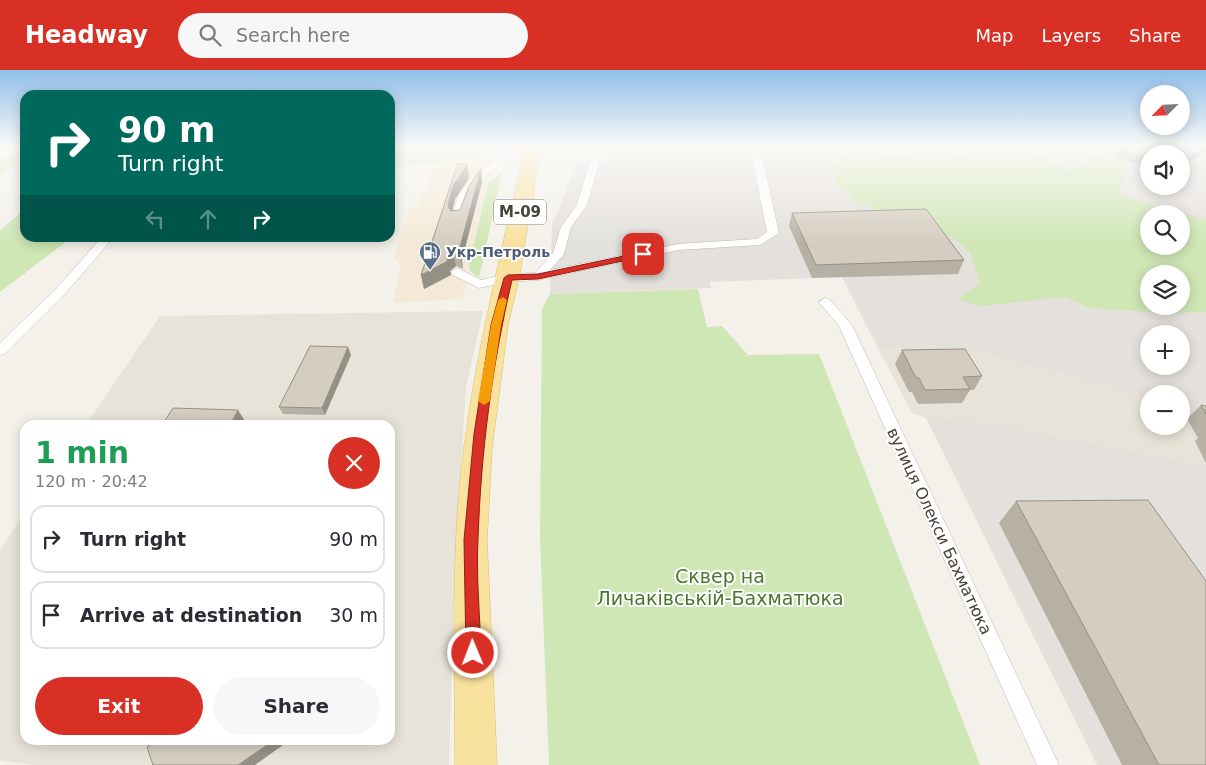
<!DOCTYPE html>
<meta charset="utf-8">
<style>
:root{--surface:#fff;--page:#f7f7f7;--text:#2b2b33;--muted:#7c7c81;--line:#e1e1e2;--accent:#d93025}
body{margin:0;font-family:"DejaVu Sans",sans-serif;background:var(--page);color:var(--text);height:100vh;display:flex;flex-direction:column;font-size:19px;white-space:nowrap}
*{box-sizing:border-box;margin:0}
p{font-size:16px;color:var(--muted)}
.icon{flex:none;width:28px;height:28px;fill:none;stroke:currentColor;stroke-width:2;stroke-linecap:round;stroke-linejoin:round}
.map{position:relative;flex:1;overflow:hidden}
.side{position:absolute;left:20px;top:350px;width:375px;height:325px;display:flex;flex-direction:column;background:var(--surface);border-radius:15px;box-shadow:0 2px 12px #0003}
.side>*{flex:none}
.guide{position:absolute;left:20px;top:20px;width:375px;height:152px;border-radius:15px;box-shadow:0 2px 12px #0003;background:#00695c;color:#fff;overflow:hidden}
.needle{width:32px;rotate:246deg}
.controls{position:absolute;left:1140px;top:15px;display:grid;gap:10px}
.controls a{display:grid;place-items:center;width:50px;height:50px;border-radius:50%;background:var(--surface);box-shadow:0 2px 12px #0003;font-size:25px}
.pin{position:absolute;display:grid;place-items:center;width:42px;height:42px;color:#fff;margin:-21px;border-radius:10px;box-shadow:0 2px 8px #0006}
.me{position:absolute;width:55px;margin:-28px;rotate:359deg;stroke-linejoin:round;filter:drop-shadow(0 0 4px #0008)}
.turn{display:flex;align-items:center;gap:18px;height:105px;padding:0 15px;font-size:22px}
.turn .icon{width:65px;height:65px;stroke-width:2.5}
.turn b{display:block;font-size:35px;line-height:42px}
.lanes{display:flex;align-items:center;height:48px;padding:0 15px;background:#0003;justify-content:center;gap:25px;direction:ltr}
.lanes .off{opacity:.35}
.round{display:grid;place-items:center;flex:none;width:52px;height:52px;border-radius:26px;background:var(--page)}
.headline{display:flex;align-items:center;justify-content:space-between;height:85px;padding:0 15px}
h1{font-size:30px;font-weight:700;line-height:38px;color:#1e9e55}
.primary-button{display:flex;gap:10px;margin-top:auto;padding:10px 15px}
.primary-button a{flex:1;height:58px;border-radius:30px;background:var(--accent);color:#fff;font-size:20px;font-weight:700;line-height:58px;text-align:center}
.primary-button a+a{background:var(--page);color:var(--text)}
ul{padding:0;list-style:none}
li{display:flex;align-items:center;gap:15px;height:68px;margin:0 10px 8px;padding:0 5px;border:2px solid var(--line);border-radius:15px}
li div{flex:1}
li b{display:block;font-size:19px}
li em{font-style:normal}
header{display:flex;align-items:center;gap:30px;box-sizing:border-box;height:70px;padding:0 25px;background:var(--accent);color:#fff}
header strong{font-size:24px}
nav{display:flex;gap:28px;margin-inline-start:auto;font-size:18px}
.search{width:350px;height:45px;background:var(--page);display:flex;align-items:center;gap:12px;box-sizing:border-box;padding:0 18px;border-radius:28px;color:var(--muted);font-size:19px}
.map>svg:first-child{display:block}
.residential{fill:#e8e3d8}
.commercial{fill:#f4e9d7}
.industrial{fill:#e4e0db;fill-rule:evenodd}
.green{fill:#cfe6b5;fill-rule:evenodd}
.parking{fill:#e3e1de}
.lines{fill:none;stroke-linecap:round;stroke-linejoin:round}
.service-casing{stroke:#bfb9ad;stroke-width:1}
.primary-casing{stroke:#debf6e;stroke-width:1}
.service{fill:#fff;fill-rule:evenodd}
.primary{fill:#f9e19e;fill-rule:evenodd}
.wall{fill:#b7b0a5}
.shaded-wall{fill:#959086}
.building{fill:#d5cdc0;stroke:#959086}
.route{fill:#d93025;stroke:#8d1f18}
.slow{fill:#f59e0b}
.labels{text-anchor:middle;stroke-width:4;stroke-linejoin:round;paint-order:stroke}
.far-service-label{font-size:14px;font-weight:bold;fill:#4e5e75;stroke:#fff;text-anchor:start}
.shield{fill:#fff;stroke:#7f7b74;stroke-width:1}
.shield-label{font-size:15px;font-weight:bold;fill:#484238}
.street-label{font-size:16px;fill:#484238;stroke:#fff}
.near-park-label{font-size:19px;fill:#48772e;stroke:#fff}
</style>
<header>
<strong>Headway</strong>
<div class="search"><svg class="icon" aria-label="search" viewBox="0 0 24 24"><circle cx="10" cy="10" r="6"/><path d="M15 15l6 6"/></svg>Search here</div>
<nav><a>Map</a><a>Layers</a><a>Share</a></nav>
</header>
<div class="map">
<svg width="1206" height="695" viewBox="0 0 1206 695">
<rect width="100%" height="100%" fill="#f4f1ea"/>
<path class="residential" d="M 483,241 L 466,317 L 455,494 L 449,695 L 32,695 L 0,690 L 0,480 L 25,443 L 25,670 L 390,670 L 390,355 L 86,355 L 160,246 Z
M 878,278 L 971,280 L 1149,327 L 1149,356 L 1181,356 L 1181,344 L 1205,396 L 984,352 L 926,348 L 912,343 Z"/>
<path class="commercial" d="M 440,87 L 492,89 L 463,229 L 393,233 L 401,194 L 394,188 L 409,140 L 418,135 Z"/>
<path class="industrial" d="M 611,77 L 1206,77 L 1206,695 L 1097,695 L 926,348 L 984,352 L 1205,396 L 1181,344 L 1181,324 L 1149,324 L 1149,327 L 971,280 L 878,278 L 842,207 L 710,212 L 711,218 L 550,224 L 552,154 L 579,91 L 608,92 ZM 1149,84 L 1181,84 L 1181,116 L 1149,116 ZM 1149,144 L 1181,144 L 1181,176 L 1149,176 ZM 1149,204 L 1181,204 L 1181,236 L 1149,236 ZM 1149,264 L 1181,264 L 1181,296 L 1149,296 Z"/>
<path class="green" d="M 390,77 L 486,77 C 481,81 475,86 469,88 C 444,96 416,91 390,99 Z
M 967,77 L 1022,77 L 1071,100 L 1109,77 L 1125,84 L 1129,96 L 1122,111 L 1120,125 L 1164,139 L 1206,149 L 1206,242 L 1164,243 L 1090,238 L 1065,227 L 981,236 L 957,230 L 980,213 L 970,182 L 952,167 L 858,133 L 836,115 L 833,94 L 858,78 L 907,88 L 949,91 L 962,84 ZM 1149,144 L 1181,144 L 1181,176 L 1149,176 ZM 1149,204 L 1181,204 L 1181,236 L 1149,236 Z
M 20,84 L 25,86 L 25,88 L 0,106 L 0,90 Z
M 502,102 L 479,208 L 470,201 L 469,196 L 488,113 Z
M 25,139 L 25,168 L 71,168 L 0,222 L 0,160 Z
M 698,219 L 707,257 L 722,256 L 748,285 L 819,284 L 980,695 L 549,695 L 540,468 L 542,239 L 550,224 Z"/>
<path class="parking" d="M 575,147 L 653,149 L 652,203 L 565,200 Z"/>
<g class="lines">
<g class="service-casing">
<path id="service" d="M 10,77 L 25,77 L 25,78 L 0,86 L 0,80 Z
M 524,77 L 536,77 C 529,83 520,86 512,90 C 478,108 473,114 462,150 L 461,152 L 453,152 L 452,150 C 454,142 455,134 458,127 C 470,101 500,90 524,77 Z
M 594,77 L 604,77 L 587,135 L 571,157 L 564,184 L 550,200 L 678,174 L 757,169 L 767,162 L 750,77 L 760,77 L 779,163 L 760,175 L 678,180 L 538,210 L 508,212 L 479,218 L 453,205 L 451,202 L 457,198 L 481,210 L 508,204 L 535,203 L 553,183 L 561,157 L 577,135 Z
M 101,168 L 113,168 L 64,225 L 5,284 L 0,285 L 0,273 L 56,219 Z
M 825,228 L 829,229 L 852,255 L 1059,695 L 1037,695 L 839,256 L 819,232 Z"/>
</g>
<g class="primary-casing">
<path id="primary" d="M 525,77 L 541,77 L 519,208 L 508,255 L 492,378 L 487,470 L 497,695 L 455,695 C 455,589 450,482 464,377 C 477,276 503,177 525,77 Z"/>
</g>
<use href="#service" class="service"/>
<use href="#primary" class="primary"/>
</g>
<path class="wall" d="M 1206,77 L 1206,82 L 1181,96 L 1181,84 L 1149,84 L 1149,99 L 1114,85 L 1118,78 Z
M 467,95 L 469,108 L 455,129 L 452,140 L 460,140 L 481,99 L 482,112 L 462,190 L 463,199 L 456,196 L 450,201 L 451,205 L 424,219 L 421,205 Z
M 792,143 L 964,190 L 958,204 L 812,208 L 789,156 Z
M 902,280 L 982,306 L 974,320 L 970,320 L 962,333 L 918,334 L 912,322 L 909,322 L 895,294 Z
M 351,285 L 325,345 L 283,344 L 279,337 Z
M 1201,335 L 1206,336 L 1206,393 L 1195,371 L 1198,368 L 1187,349 Z
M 1016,431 L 1206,695 L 1122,695 L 999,453 Z"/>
<path class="shaded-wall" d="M 1206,78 L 1206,82 L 1181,96 L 1181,91 Z
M 467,95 L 469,108 L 455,129 L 450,150 L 448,136 L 453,116 Z
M 481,99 L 482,112 L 462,190 L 463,199 L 460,185 L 460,177 Z
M 453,183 L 456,196 L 450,201 L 451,205 L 424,219 L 421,205 Z
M 348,277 L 351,285 L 325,345 L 322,338 Z
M 238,340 L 247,354 L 246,355 L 230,355 Z
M 274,670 L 290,670 L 255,695 L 238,695 Z"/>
<path class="building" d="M 1120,77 L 1206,77 L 1206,78 L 1181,91 L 1181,84 L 1149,84 L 1149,90 L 1118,78 Z
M 458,93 L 467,95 L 453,116 L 448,136 L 451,141 L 460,140 L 469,116 L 481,99 L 460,177 L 460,185 L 453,183 L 446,188 L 448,191 L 421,205 Z
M 926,139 L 964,190 L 816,195 L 792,143 Z
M 310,276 L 348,277 L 322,338 L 279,337 Z
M 965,279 L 982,306 L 963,307 L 970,319 L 925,320 L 919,308 L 916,308 L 902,280 Z
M 1201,335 L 1206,336 L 1206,344 Z
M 173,338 L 238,340 L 230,355 L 162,355 Z
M 1148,430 L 1206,511 L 1206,695 L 1159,695 L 1016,431 Z
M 157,670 L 274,670 L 238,695 L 153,695 L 147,677 Z"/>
<linearGradient id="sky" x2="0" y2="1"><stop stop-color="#8fbfea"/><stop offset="0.44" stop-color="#faf9f6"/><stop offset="1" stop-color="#faf9f6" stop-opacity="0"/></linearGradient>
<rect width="1206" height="174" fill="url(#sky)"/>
<path class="route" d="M 643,182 L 647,184 L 646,186 L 538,209 L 512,210 C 492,295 481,382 478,469 C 476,507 480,545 481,583 L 479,588 L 473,590 L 468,588 L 466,583 L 464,470 L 474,364 L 491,255 L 504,208 L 508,205 L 538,204 Z"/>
<path class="slow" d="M 503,227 L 507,230 L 501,255 L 490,331 L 484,335 L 478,331 L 491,255 L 498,230 Z"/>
<defs>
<g id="fuel-pin" transform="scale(1.125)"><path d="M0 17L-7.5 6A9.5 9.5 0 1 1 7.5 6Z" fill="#5c6f8a" stroke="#fff"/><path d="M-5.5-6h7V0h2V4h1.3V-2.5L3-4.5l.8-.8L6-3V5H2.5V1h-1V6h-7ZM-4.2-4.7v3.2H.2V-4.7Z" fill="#fff"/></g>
</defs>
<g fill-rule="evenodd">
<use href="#fuel-pin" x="430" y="182"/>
</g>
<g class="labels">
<g class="far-service-label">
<text x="446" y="187">Укр-Петроль</text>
</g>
<rect class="shield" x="494" y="129.5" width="52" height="25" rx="4"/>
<g class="shield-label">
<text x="520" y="147">М-09</text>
</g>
<g class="street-label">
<text transform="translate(940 461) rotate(65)" y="6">вулиця Олекси Бахматюка</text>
</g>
<g class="near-park-label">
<text x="720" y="513">Сквер на<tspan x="720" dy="22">Личаківській-Бахматюка</tspan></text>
</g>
</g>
</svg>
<div class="controls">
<a><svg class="needle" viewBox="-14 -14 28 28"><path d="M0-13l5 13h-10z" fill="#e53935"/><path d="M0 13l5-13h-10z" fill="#7c7c81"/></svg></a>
<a><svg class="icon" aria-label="sound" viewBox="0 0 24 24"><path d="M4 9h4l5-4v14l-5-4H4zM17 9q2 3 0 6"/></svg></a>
<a><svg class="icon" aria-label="search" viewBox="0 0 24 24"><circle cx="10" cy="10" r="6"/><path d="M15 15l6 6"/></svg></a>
<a><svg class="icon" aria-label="layers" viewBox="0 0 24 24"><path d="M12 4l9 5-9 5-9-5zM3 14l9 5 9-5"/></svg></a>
<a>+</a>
<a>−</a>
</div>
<div class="pin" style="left:643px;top:184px;background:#d93025"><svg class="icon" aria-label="arrive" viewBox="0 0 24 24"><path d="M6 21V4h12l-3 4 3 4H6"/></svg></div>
<svg class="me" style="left:473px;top:583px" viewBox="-20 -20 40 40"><circle r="17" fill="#d93025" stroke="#fff" stroke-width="3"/><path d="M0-11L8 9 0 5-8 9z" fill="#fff"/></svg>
<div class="guide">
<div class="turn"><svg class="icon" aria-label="right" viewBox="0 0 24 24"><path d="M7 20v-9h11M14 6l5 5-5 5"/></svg><div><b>90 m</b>Turn right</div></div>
<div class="lanes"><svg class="icon off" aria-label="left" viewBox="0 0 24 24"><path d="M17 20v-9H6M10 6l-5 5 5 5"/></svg><svg class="icon off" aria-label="ahead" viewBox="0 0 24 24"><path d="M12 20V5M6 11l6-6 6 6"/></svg><svg class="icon" aria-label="right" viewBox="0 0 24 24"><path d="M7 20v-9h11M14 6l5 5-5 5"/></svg></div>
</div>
<section class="side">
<div class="headline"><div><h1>1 min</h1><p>120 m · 20:42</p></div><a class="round" style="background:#d93025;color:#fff"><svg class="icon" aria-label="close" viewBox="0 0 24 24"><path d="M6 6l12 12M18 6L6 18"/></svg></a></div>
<ul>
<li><svg class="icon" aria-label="right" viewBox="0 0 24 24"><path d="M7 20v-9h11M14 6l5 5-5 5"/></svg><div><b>Turn right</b></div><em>90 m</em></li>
<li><svg class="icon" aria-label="arrive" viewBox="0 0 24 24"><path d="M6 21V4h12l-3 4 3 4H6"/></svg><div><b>Arrive at destination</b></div><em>30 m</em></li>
</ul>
<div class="primary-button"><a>Exit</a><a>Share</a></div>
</section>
</div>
